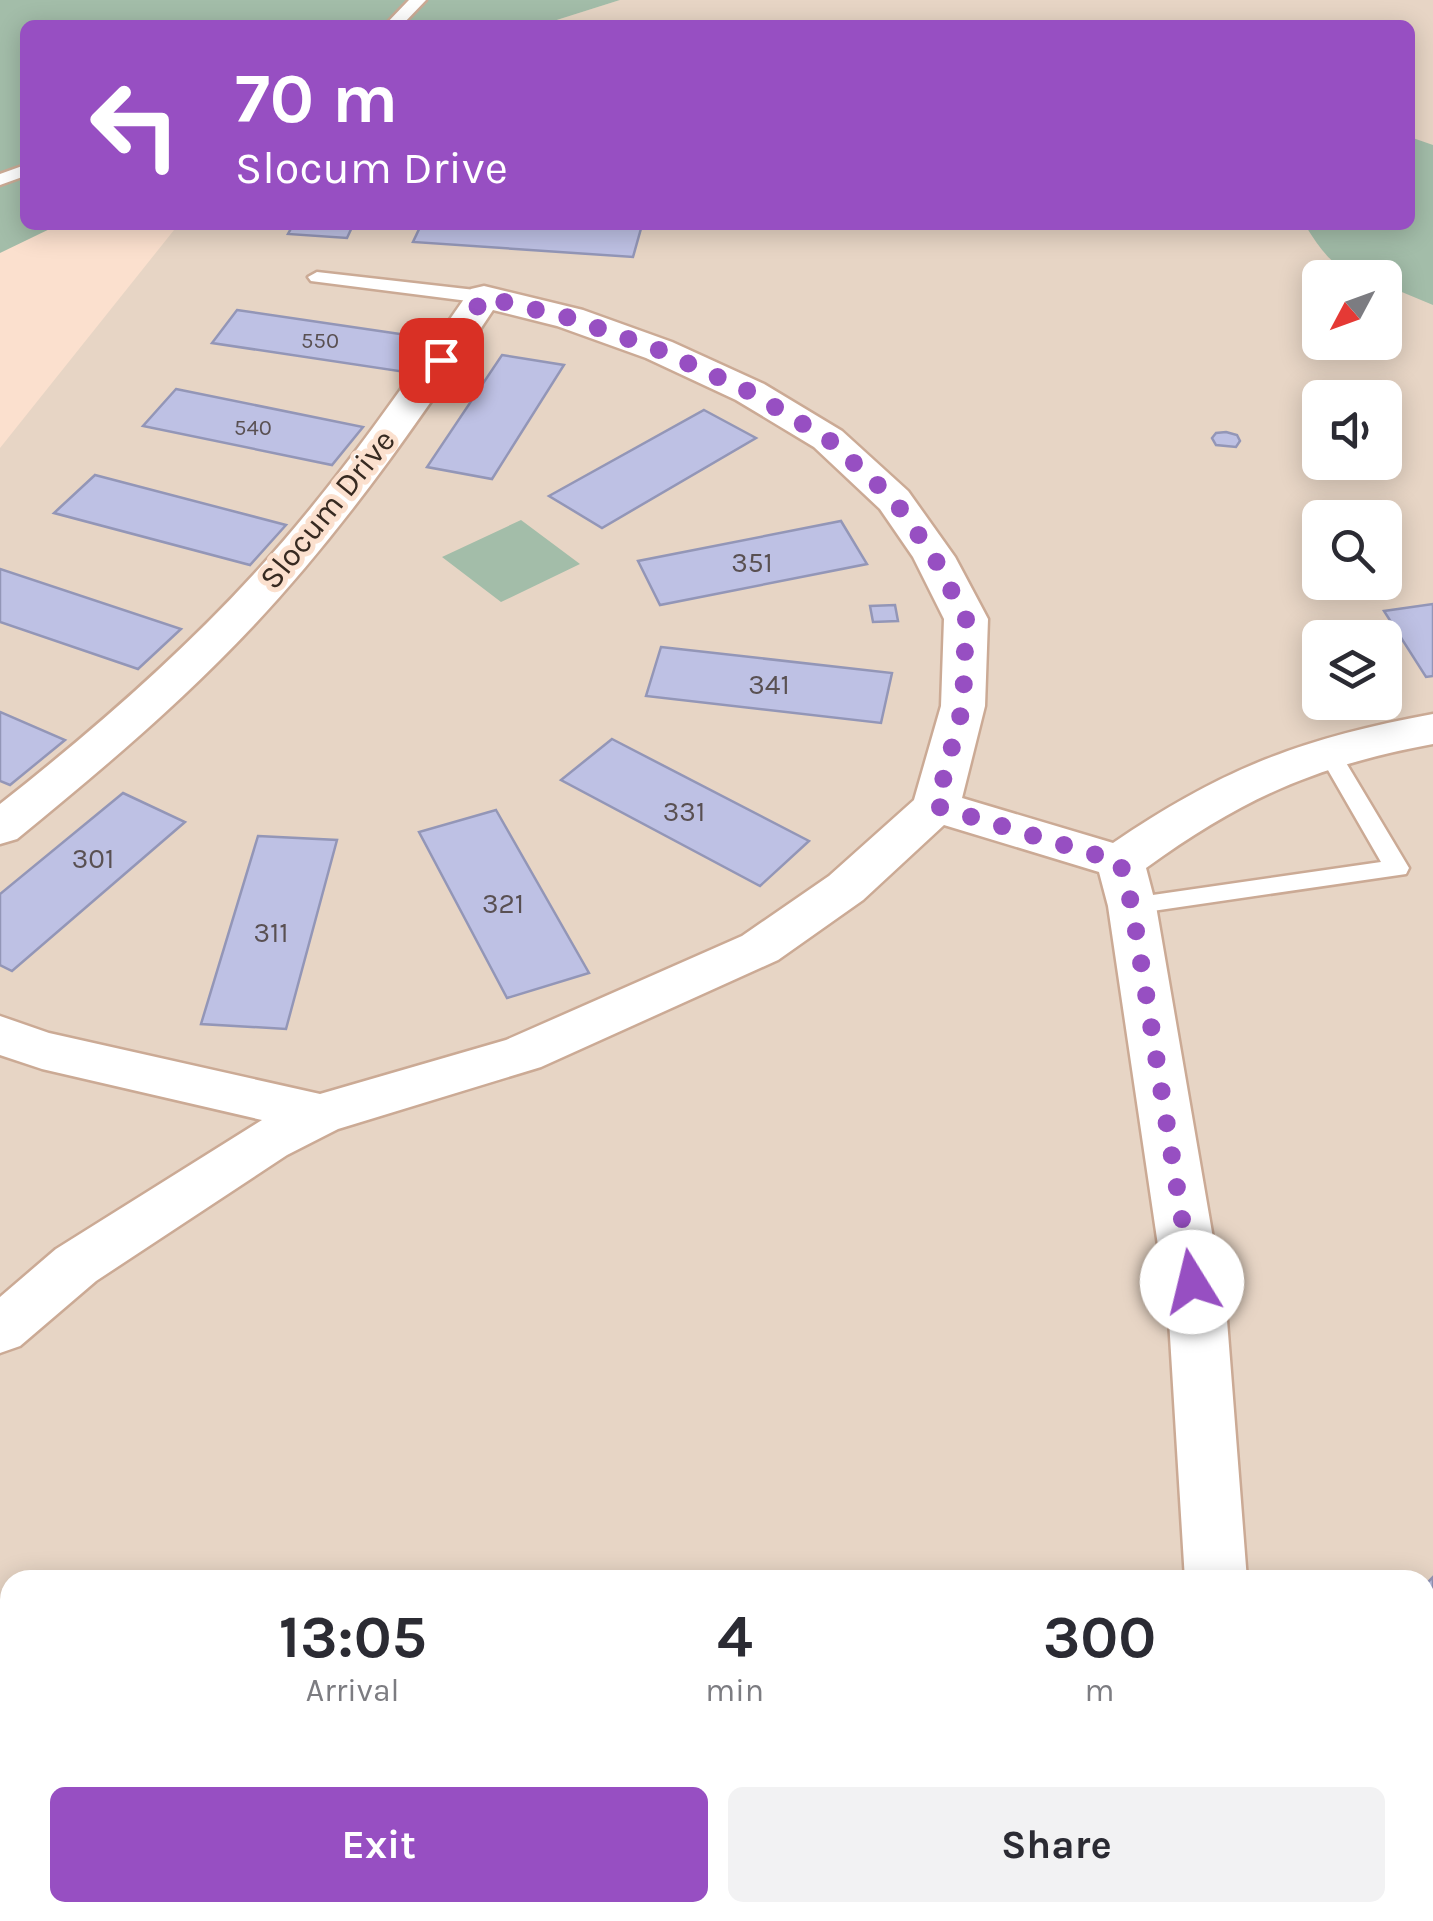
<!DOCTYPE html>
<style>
:root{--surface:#fff;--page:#f2f2f3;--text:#2b2b33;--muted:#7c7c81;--accent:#974fc2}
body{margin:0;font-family:Karla,sans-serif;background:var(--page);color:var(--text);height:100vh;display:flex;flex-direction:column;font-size:38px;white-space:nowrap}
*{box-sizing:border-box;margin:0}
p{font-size:32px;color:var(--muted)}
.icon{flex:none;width:55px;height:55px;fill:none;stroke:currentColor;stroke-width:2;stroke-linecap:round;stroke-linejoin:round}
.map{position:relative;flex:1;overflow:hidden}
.panel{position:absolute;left:0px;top:1570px;width:1435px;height:352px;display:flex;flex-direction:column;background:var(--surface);border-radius:30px 30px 0 0;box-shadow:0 5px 25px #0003}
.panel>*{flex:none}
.banner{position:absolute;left:20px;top:20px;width:1395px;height:210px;border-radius:15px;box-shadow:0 5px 25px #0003;background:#974fc2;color:#fff;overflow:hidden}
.needle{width:65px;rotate:229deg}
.controls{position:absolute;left:1302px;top:260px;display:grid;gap:20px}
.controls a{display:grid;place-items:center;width:100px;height:100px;border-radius:15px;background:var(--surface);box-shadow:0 5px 25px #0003;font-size:50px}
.pin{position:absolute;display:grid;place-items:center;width:85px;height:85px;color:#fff;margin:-42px;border-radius:20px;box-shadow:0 5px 15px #0006}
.me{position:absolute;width:110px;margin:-55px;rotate:351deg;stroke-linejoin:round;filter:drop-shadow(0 0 8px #0008)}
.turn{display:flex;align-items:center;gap:35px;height:210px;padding:0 50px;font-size:45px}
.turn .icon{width:130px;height:130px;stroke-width:2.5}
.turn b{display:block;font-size:70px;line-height:85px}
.eta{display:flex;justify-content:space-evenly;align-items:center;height:170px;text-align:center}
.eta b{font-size:60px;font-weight:700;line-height:70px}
.cta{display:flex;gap:20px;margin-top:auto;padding:20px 50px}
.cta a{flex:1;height:115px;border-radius:15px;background:var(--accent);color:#fff;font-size:40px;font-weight:700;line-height:115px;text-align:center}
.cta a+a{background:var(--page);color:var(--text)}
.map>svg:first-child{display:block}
.education{fill:#e7d5c5;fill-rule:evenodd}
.green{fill:#a3bda9}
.building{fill:#bec1e4;stroke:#9396b7;stroke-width:2.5}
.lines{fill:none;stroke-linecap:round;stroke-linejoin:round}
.service-casing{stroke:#cbaa95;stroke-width:5}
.minor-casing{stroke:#cbaa95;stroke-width:5}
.service{fill:#fff;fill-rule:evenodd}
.minor{fill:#fff;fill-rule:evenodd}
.route{stroke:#974fc2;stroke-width:18;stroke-dasharray:0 32.4}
.labels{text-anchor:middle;stroke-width:10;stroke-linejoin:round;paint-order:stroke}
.far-number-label{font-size:22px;fill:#595052}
.number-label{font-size:28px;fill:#595052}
.street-label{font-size:32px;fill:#372a21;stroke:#fbe0ce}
</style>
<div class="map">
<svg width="1433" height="1921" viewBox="0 0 1433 1921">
<rect width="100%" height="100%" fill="#fbe0ce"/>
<path class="education" d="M 620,0 L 1433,0 L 1433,1921 L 0,1921 L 0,448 L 178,225 L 1410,225 L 1410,25 L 541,25 ZM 1320,278 L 1385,278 L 1385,342 L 1320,342 ZM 1320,398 L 1385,398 L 1385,462 L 1320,462 ZM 1320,518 L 1385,518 L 1385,582 L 1320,582 ZM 1320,638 L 1385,638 L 1385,702 L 1320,702 ZM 10,1580 L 1425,1580 L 1425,1912 L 10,1912 Z"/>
<path class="green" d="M 0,0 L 620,0 L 541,25 L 25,25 L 25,225 L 58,225 L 0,253 Z
M 1410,137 L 1433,145 L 1433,305 L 1385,285 L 1385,278 C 1341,278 1327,260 1305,225 L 1410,225 Z
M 521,520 L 580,564 L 501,602 L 442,557 Z"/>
<path class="building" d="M 293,225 L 353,225 L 347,238 L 288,234 Z
M 421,225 L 642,225 L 633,257 L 413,242 Z
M 237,310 L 427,338 L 405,372 L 212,343 Z
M 502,355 L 564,365 L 492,479 L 427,467 Z
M 176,389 L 363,427 L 332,465 L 143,426 Z
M 704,410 L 756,438 L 602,528 L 549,496 Z
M 1226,432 L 1237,435 L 1240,441 L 1236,447 L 1216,445 L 1212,438 L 1216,433 Z
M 95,475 L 286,525 L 250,565 L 54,513 Z
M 841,521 L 867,564 L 660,605 L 638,561 Z
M 0,569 L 181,629 L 138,669 L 0,622 Z
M 1433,604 L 1433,676 L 1426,677 L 1384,611 Z
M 895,605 L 898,621 L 873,622 L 870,606 Z
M 661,647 L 892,673 L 881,723 L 646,696 Z
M 0,712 L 65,740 L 10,785 L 0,781 Z
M 612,739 L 809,841 L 760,886 L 561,780 Z
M 123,793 L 185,822 L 12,971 L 0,965 L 0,894 Z
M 496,810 L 589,973 L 507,998 L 419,832 Z
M 258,836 L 337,840 L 286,1029 L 201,1024 Z
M 1433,1577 L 1433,1722 L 1425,1731 L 1425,1585 Z
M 844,1912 L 961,1912 L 957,1921 L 840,1921 Z"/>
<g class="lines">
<g class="service-casing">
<path id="service" d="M 409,0 L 426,0 L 402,25 L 385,25 Z
M 25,165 L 25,176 L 0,185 L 0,174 Z
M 317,272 L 484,291 L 493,297 L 484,303 L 311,281 L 308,277 Z
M 1328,744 L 1339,751 L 1409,868 L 1406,874 L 1132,914 L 1123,912 L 1120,906 L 1123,900 L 1132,898 L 1381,862 L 1317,751 Z"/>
</g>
<g class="minor-casing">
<path id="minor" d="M 484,286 L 583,310 L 672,342 L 764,384 L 842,431 L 908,491 L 955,557 L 988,619 L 985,706 L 962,798 L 1113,843 C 1223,768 1303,738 1433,714 L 1433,744 C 1315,766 1243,798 1146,868 L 1156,906 L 1227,1320 L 1247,1580 L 1185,1580 L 1169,1320 L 1108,906 L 1099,872 L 944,825 L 863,900 L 778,960 L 541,1067 L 338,1129 L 287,1155 L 96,1281 L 20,1346 L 0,1353 L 0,1297 L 56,1249 L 262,1120 L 42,1069 L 0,1055 L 0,1016 L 49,1033 L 320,1094 L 506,1040 L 742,936 L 829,876 L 914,800 L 941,706 L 944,619 L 913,557 L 880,509 L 814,447 L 736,400 L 646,358 L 557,326 L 493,310 C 420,420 344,529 254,625 C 181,703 99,772 17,839 L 0,844 L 0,804 C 90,733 177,658 254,574 C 335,486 403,387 471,289 Z
M 1425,1807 L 1433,1808 L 1433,1872 L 1425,1871 Z
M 1117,1912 L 1186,1912 L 1183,1921 L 1113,1921 Z"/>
</g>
<use href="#service" class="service"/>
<use href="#minor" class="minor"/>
</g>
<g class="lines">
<path class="route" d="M 441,360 L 484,297 L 570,318 L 659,350 L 750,392 L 828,439 L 894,500 L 934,557 L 966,619 L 963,706 L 936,806 L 1120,862 L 1132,906 L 1192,1282"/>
</g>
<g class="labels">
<g class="far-number-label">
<text x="320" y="348">550</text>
<text x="253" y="435">540</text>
</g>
<g class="number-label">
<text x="752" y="572">351</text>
<text x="769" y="694">341</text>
<text x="684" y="821">331</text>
<text x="93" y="868">301</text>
<text x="503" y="913">321</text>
<text x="271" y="942">311</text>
</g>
<g class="street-label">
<text transform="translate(327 509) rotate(-51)" y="11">Slocum Drive</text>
</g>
</g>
</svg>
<div class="controls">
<a><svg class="needle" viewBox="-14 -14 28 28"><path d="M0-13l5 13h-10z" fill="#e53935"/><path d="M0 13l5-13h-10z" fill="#7c7c81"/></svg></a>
<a><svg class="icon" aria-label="sound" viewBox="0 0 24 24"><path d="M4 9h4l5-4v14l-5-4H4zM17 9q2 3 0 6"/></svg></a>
<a><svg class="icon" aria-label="search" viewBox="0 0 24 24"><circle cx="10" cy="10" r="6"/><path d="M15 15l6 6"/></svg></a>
<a><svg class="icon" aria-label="layers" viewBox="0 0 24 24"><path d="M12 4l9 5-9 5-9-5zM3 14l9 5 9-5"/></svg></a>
</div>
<div class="pin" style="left:441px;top:360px;background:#d93025"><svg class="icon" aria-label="arrive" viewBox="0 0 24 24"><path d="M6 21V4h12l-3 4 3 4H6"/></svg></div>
<svg class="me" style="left:1192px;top:1282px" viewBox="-20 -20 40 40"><circle r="19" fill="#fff"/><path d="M0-13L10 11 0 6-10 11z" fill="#974fc2"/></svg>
<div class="banner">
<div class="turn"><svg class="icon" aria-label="left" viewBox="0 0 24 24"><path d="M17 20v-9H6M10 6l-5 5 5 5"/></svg><div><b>70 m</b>Slocum Drive</div></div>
</div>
<section class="panel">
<div class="eta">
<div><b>13:05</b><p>Arrival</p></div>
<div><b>4</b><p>min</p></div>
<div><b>300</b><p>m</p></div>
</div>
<div class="cta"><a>Exit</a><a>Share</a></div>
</section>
</div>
